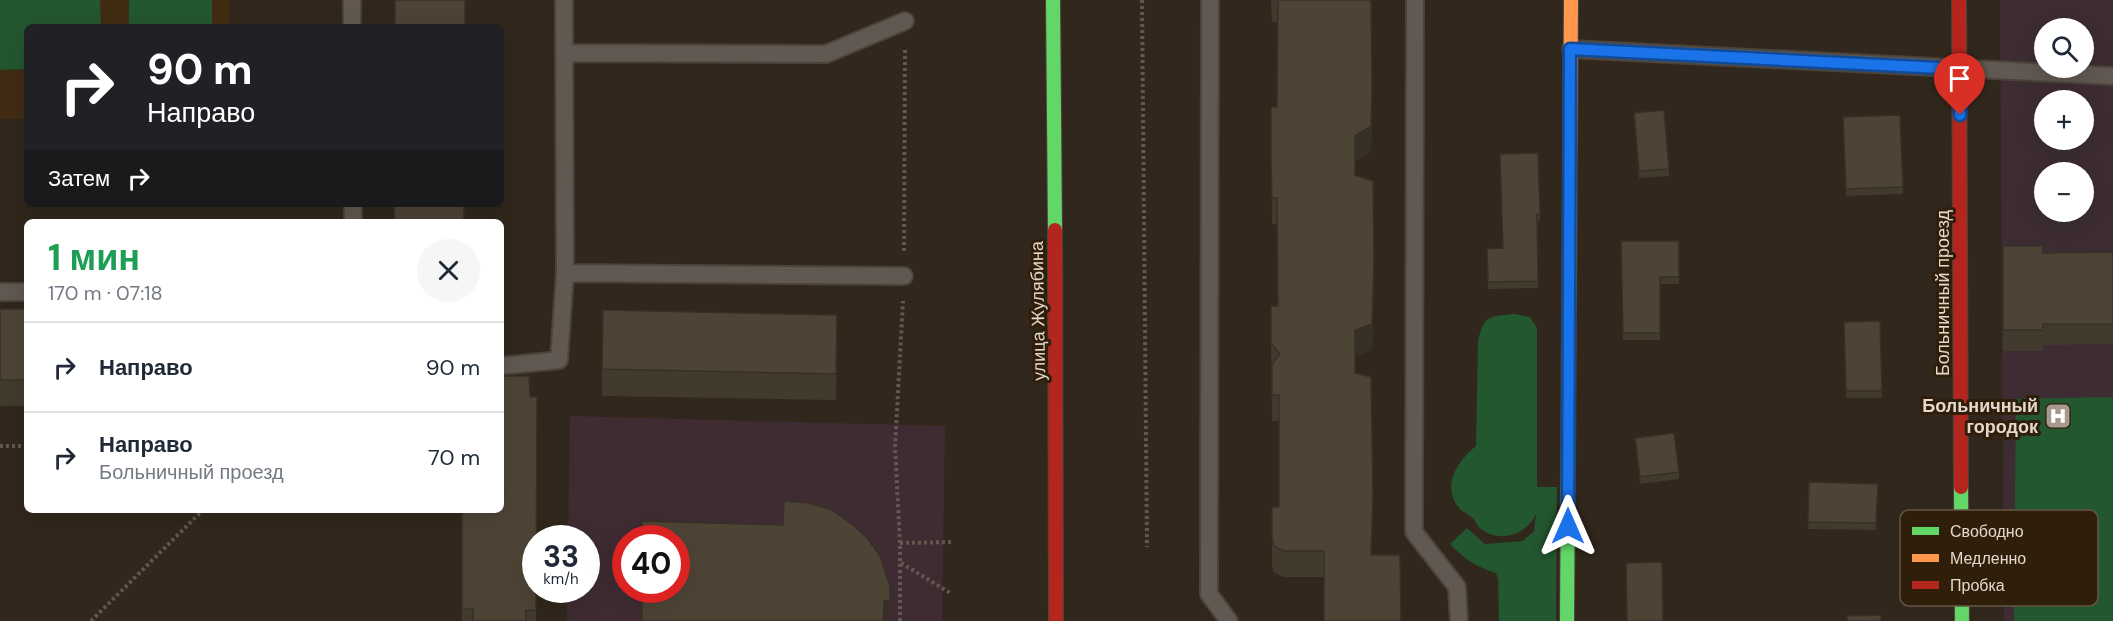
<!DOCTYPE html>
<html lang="ru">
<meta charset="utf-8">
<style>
:root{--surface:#fff;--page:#f6f6f7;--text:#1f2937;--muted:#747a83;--line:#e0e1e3}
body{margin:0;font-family:"DM Sans",sans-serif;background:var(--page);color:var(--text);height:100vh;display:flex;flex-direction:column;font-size:22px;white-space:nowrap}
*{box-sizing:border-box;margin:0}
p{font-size:20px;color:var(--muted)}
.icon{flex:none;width:33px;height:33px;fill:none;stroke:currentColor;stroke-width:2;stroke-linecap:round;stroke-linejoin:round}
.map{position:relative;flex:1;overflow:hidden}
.details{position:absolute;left:24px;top:219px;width:480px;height:294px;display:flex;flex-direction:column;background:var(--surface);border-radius:9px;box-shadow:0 6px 24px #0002}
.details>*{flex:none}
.guide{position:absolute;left:24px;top:24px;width:480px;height:183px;border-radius:9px;box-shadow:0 6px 24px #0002;background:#202124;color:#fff;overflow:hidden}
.tools{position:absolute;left:2034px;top:18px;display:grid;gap:12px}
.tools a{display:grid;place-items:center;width:60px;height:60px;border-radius:50%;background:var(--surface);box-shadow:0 6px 24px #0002;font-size:30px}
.speed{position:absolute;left:522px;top:525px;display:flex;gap:12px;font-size:30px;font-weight:700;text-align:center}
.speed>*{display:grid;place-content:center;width:78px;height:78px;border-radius:50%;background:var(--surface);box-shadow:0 6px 24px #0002;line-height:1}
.speed small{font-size:15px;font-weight:400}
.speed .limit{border:9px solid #d22;background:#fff;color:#111}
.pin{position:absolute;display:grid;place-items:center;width:51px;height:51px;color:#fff;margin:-62px -26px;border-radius:50% 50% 50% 0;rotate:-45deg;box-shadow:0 0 6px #0007}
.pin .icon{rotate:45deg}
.me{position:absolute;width:66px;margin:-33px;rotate:0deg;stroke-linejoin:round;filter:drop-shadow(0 0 4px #0008)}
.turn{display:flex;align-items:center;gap:21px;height:126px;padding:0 24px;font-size:27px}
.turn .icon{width:78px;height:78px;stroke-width:2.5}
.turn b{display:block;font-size:42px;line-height:51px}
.then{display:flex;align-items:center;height:57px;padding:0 24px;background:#0003;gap:12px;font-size:22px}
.round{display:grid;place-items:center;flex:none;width:63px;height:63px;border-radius:32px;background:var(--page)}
.overview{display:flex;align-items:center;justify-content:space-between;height:102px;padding:0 24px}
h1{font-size:36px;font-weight:700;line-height:45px;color:#1e9e55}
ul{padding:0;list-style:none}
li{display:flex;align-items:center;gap:18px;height:90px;padding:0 24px;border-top:2px solid var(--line)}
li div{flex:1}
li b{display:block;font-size:22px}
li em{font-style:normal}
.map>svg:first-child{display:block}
.commercial{fill:#3e2c32;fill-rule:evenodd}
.built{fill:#412c13}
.medical{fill:#3d2d33;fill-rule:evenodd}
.green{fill:#235730}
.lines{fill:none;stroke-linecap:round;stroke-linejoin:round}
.lane-casing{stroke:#4c443b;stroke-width:20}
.fast-casing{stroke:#4c443b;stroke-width:16}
.slow-casing{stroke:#4c443b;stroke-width:16}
.jam-casing{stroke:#4c443b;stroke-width:16}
.path{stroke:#605851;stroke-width:4;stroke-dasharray:3 3;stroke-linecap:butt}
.lane{stroke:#605851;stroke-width:16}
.fast{stroke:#63d668;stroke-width:14}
.slow{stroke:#ff974d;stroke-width:14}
.jam{stroke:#b3261e;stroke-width:14}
.wall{fill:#433a2e}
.shaded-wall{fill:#373026}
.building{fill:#4e4436;stroke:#373026;stroke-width:1.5}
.route-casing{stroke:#114b97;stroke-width:15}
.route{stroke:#1a73e8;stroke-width:10}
.labels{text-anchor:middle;stroke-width:6;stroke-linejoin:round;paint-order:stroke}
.street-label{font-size:18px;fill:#e3d8cb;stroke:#2f1e0a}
.poi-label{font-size:18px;font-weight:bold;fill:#e3d8cb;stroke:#2f1e0a;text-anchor:end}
.key{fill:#2f1e0a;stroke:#655644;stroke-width:1.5}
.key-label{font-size:16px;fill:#e3d8cb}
</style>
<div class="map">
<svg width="2113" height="621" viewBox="0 0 2113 621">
<rect width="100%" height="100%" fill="#31271c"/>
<path class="commercial" d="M 570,416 L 945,426 L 942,621 L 567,621 L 567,590 L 586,590 L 586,538 L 568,538 ZM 626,538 L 676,538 L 676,590 L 626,590 Z"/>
<path class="built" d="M 0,0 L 229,0 L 229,27 L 27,27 L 27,119 L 0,119 Z"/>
<path class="medical" d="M 2000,0 L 2113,0 L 2113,621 L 2004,621 ZM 2044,28 L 2084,28 L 2084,68 L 2044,68 ZM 2044,100 L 2084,100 L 2084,140 L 2044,140 ZM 2044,172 L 2084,172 L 2084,212 L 2044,212 Z"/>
<path class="green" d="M 0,0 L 100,0 L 101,27 L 27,27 L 27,69 L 0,70 Z
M 129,0 L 212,0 L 212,27 L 129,27 Z
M 1515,314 L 1530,317 L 1537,328 L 1537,487 L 1557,487 L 1556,621 L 1499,621 L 1498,579 L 1496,573 C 1477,567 1464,559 1450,544 L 1467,528 L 1485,544 L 1523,541 L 1534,531 L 1536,514 C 1527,534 1501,544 1481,529 C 1478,527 1476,522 1473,518 C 1469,515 1465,513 1461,510 C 1440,488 1457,461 1476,446 L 1478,341 C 1484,315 1490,316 1515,314 Z
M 2109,397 L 2113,399 L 2113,621 L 2014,621 L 2016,399 Z"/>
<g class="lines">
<g class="lane-casing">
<path id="lane" d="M 352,0 L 352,27
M 1210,0 L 1209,594 L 1229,621
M 1415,0 L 1414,532 L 1457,587 L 1459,621
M 1571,49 L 2113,76
M 564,53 L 826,54 L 905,21
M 353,204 L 353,222
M 565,273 L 904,276
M 0,292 L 27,292
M 501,366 L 559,360 L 565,273 L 564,0"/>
</g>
<g class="fast-casing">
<path id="fast" d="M 1053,0 L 1055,230
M 1961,487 L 1962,621
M 1567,621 L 1570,160"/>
</g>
<g class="slow-casing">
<path id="slow" d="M 1570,160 L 1571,0"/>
</g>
<g class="jam-casing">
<path id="jam" d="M 1959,0 L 1961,487
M 1055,230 L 1056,621"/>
</g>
<path class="path" d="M 1142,0 L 1147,547
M 904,251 L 905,49
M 0,446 L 27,446
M 900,543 L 953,542
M 901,563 L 952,594
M 91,621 L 203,510
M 900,621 L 900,543 L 895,447 L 903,301"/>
<use href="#lane" class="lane"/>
<use href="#fast" class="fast"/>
<use href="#slow" class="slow"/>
<use href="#jam" class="jam"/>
</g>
<path class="wall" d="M 1271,0 L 1371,0 L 1372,118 L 1371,152 L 1355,162 L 1355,175 L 1374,287 L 1372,350 L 1355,356 L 1355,373 L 1373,521 L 1324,577 L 1283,577 L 1274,572 L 1272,565 L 1272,507 L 1279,507 L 1279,421 L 1272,421 L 1271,332 L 1278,306 L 1277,224 L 1272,224 L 1271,107 L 1277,107 L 1278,22 L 1272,22 Z
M 1634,113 L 1669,169 L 1669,176 L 1639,178 Z
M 1900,115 L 1903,194 L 1846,196 L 1843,117 Z
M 1538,153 L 1540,221 L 1537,221 L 1538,288 L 1488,289 L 1487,249 L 1502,248 Z
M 1621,241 L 1679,241 L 1679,284 L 1660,284 L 1660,340 L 1623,340 Z
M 2003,246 L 2043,253 L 2113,252 L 2113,344 L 2043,345 L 2043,351 L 2003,351 Z
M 0,309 L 27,309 L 27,406 L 0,406 Z
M 603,310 L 837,341 L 836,400 L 602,396 Z
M 1880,321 L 1882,398 L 1846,398 L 1844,322 Z
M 530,397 L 536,590 L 536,621 L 462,621 L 462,510 Z
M 1635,438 L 1679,472 L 1679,479 L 1640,484 Z
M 1809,482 L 1878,484 L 1876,530 L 1808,529 Z"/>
<path class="shaded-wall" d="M 1372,92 L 1371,152 L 1355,162 L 1355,136 Z
M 1374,261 L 1372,350 L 1355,356 L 1355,330 Z
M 837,315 L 837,341 L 836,400 L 836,374 Z
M 1373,495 L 1373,521 L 1371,581 L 1371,555 Z
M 890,586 L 890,613 L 884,614 L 884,601 Z"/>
<path class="building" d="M 395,0 L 465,0 L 465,27 L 395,27 Z
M 1278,0 L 1371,0 L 1372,92 L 1371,126 L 1355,136 L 1355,175 L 1373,181 L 1374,261 L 1372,324 L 1355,330 L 1355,373 L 1371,377 L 1373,495 L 1371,555 L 1400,555 L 1401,621 L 1324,621 L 1324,551 L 1283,551 L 1274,546 L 1272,539 L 1272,507 L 1279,507 L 1279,395 L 1272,395 L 1272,364 L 1280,354 L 1271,343 L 1271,306 L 1278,306 L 1277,198 L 1272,198 L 1271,160 L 1271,107 L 1277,107 Z
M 1664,110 L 1669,169 L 1639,171 L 1634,113 Z
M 1900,115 L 1903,187 L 1846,189 L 1843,117 Z
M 1538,153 L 1540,214 L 1537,214 L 1538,281 L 1488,282 L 1487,249 L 1503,248 L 1500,154 Z
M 394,204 L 464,204 L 464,222 L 394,222 Z
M 1621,241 L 1679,241 L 1679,277 L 1660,277 L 1660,333 L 1623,333 Z
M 2003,246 L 2043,246 L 2043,253 L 2113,252 L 2113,324 L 2043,324 L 2043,330 L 2003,330 Z
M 0,309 L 27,309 L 27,380 L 0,380 Z
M 603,310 L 837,315 L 836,374 L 602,369 Z
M 1880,321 L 1882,391 L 1846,391 L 1844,322 Z
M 501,376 L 529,376 L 530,397 L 537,397 L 536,610 L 526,610 L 526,621 L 473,621 L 473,609 L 462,609 L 462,510 L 501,510 Z
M 1674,433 L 1679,472 L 1640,477 L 1635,438 Z
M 1809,482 L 1878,484 L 1876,523 L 1808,522 Z
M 784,501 L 809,503 L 832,510 L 853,525 L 867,538 L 880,556 L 890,586 L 890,600 L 884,601 L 883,621 L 642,621 L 642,590 L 676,590 L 676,538 L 642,538 L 642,521 L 783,525 Z
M 1662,562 L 1663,621 L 1627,621 L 1626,563 Z
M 1881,615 L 1881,621 L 1847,621 L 1847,616 Z"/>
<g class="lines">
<g class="route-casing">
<path id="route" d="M 1568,526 L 1570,49 L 1960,69 L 1960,115"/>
</g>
<use href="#route" class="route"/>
</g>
<defs>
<g id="hospital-square" transform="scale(1.35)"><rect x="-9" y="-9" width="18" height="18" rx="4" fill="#a59a8e" stroke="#2f1e0a"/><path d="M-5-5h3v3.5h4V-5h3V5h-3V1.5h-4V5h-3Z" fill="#fff"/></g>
</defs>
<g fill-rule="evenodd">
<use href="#hospital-square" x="2058" y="416"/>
</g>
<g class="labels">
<g class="street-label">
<text transform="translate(1943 293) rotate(-90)" y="6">Больничный проезд</text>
<text transform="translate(1038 311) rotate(-91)" y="6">улица Жулябина</text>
</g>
<g class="poi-label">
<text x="2038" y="412">Больничный<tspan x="2038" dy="21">городок</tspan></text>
</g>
</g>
<rect x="1900" y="510" width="198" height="96" rx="9" class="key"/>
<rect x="1912" y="527" width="27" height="8" fill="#63d668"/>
<rect x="1912" y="554" width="27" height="8" fill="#ff974d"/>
<rect x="1912" y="581" width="27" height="8" fill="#b3261e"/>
<g class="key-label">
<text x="1950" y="537">Свободно</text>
<text x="1950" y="564">Медленно</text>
<text x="1950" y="591">Пробка</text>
</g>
</svg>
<div class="tools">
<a><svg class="icon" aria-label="search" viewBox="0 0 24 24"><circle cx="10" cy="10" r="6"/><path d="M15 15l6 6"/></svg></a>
<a>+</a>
<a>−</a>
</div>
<div class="speed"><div>33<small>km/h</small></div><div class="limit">40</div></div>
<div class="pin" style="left:1960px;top:115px;background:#d93025"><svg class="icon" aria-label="arrive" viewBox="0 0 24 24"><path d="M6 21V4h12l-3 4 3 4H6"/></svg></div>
<svg class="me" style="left:1568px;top:526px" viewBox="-20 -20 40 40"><path d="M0-17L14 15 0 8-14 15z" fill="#1a73e8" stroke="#fff" stroke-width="4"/></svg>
<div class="guide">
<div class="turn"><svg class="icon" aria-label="right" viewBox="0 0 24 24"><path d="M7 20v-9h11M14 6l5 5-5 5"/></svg><div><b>90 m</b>Направо</div></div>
<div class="then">Затем<svg class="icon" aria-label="right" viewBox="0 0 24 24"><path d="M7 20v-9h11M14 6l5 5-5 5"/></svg></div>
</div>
<section class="details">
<div class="overview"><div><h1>1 мин</h1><p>170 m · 07:18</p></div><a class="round"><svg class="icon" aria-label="close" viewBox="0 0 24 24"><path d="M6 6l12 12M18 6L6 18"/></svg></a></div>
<ul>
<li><svg class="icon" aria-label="right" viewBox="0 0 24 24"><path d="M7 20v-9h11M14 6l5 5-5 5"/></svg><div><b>Направо</b></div><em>90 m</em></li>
<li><svg class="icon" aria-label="right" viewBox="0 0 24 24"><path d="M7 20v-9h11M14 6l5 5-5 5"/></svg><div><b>Направо</b><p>Больничный проезд</p></div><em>70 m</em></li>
</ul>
</section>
</div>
